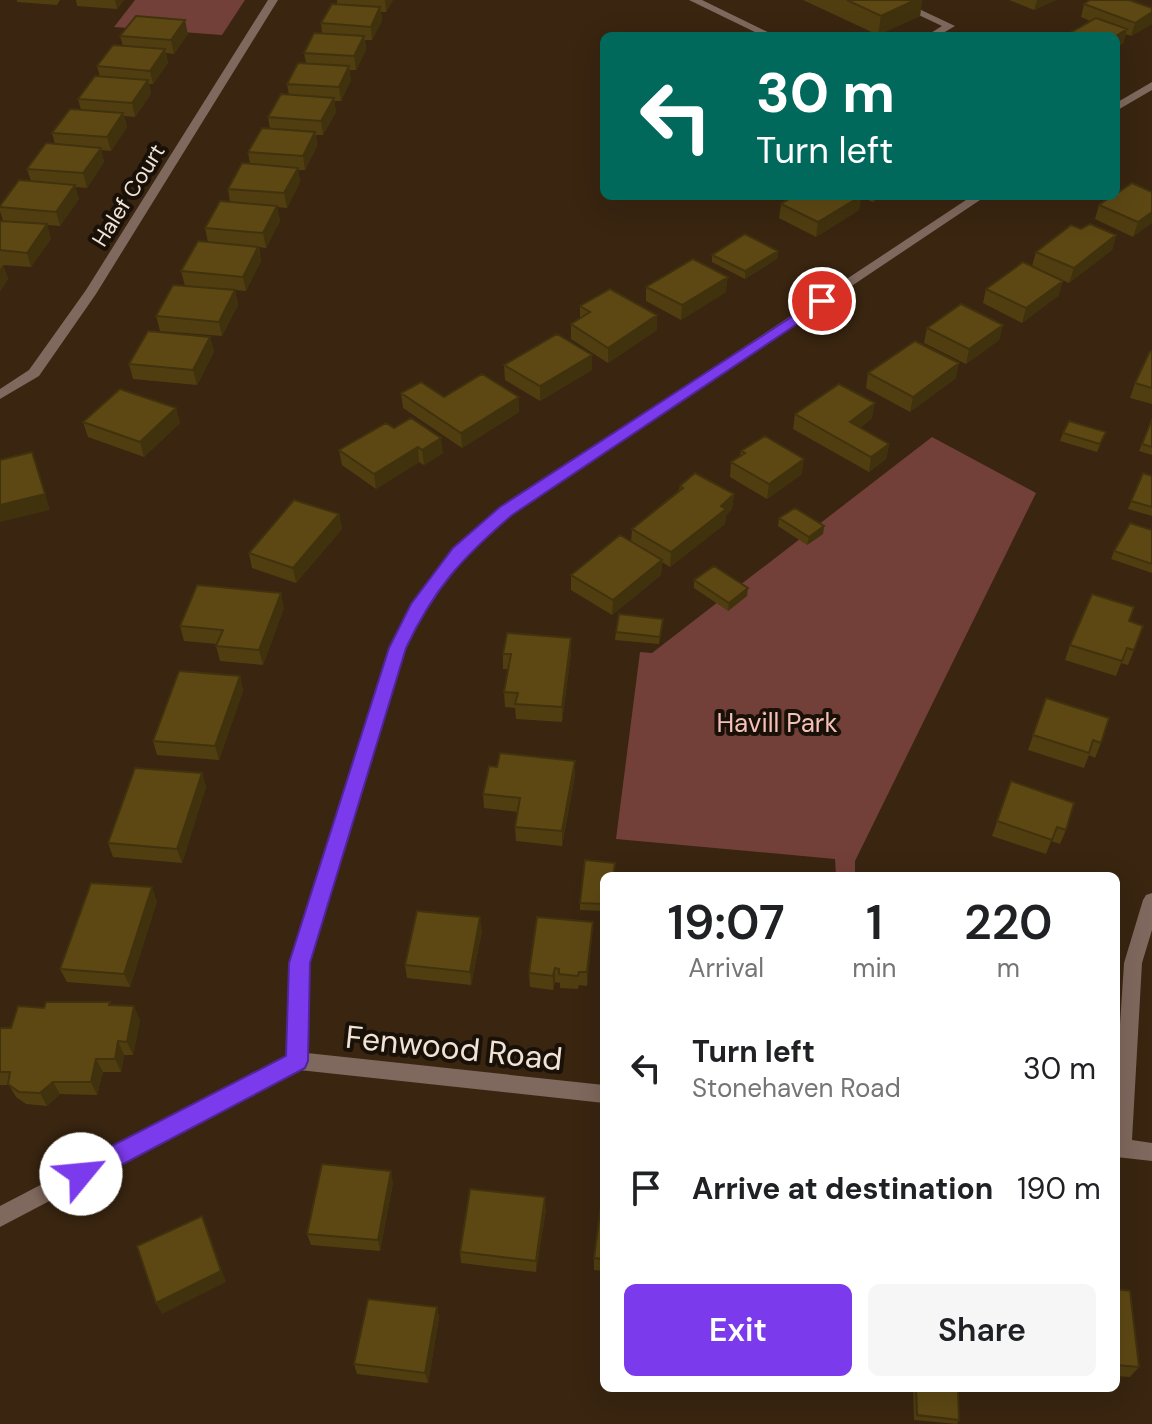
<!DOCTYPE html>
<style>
:root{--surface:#fff;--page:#f6f6f6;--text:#202124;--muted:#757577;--accent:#7c3aed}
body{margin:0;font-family:"DM Sans",sans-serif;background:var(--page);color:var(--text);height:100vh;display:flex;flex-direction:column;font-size:30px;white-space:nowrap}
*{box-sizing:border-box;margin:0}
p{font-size:26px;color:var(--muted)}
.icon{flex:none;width:44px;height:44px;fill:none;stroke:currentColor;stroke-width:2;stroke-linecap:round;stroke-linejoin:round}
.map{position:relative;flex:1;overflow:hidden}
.sheet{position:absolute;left:600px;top:872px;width:520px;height:520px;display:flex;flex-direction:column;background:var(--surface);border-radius:12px;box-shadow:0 8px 32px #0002}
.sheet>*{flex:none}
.guide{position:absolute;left:600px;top:32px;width:520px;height:168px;border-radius:12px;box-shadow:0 8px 32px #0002;background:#00695c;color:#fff;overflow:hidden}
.pin{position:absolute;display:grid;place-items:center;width:68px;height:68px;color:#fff;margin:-34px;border:4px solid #fff;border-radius:50%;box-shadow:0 2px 8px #0007}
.me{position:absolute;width:88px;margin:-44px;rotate:62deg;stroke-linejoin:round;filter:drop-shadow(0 0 6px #0008)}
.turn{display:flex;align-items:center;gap:28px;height:168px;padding:0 24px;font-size:36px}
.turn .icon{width:104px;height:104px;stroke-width:2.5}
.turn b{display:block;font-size:56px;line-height:68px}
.eta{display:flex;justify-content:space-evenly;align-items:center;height:136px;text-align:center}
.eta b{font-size:48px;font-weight:600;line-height:56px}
.primary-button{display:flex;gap:16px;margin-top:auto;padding:16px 24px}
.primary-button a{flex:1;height:92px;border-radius:12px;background:var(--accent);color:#fff;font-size:32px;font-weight:600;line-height:92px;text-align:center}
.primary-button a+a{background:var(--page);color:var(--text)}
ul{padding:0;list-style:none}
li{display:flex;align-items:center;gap:24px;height:120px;padding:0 24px}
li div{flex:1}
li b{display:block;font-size:30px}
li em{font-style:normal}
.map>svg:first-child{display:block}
.green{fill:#724039}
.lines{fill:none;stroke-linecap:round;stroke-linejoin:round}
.service{fill:#7f685d;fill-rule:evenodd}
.minor{fill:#7f685d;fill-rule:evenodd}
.wall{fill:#503e11}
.shaded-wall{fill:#41320e}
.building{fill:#5d4814;stroke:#41320e;stroke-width:2}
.route{fill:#7c3aed;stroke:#51269a;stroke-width:2}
.labels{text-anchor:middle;stroke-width:8;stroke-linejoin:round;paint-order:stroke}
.far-street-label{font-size:22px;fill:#f1e4d7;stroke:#191108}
.park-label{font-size:26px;fill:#f5c0b8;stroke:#191108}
.near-street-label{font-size:32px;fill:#f1e4d7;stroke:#191108}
</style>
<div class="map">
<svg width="1152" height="1424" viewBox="0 0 1152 1424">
<rect width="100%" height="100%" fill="#392510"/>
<path class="green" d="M 135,0 L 245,0 L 222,35 L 114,27 Z
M 932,437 L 1036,493 L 855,861 L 855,876 L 836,876 L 835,859 L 616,839 L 640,652 L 652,653 Z"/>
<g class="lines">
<path class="service" d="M 887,0 L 900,0 L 955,26 L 938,36 L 926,36 L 942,26 Z"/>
<path class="minor" d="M 268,0 L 278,0 L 96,294 L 39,376 L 0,399 L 0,389 L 29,370 L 86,290 Z
M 689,0 L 702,0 L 776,36 L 763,36 Z
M 1152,82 L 1152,90 L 1116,111 L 1116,103 Z
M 972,196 L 986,196 L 511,514 L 464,556 L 423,610 L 406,648 L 309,963 L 307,1053 L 604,1085 L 604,1103 L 299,1070 L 0,1227 L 0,1206 L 288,1056 L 291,963 L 390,648 L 412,604 L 454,548 L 501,508 Z
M 1152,893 L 1152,930 L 1142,963 L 1132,1140 L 1152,1143 L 1152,1161 L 1116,1157 L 1116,1086 L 1124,963 L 1143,900 L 1146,895 Z"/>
</g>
<path class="wall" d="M 17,0 L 60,0 L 57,5 L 17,2 Z
M 76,0 L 124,0 L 117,9 L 77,6 Z
M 337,0 L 393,0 L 386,12 L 381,12 L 382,21 L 372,40 L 365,40 L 366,50 L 356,70 L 349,70 L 351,80 L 341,101 L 334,101 L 336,112 L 323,135 L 316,135 L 317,146 L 305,170 L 298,170 L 300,182 L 287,208 L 277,207 L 280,221 L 266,248 L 259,247 L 261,261 L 246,291 L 235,290 L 238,305 L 222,336 L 160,331 L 156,316 L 185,286 L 181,271 L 208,242 L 205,228 L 230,202 L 228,189 L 250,164 L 248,152 L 270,129 L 268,117 L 289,95 L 287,84 L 306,63 L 304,53 L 322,33 L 321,23 L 337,5 Z
M 803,0 L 922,0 L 920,16 L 878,35 Z
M 1009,0 L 1056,0 L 1034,10 Z
M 1084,4 L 1152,8 L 1152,24 L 1131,36 L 1126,34 L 1123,43 L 1116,48 L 1116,36 L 1090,21 L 1081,17 Z
M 188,34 L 174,54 L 166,53 L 168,63 L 153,84 L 149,84 L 151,94 L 135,117 L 124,116 L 127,127 L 111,151 L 101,150 L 104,162 L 87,188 L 75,187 L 79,199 L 60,226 L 47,225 L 51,239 L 31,267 L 3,265 L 8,279 L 0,291 L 0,221 L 3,221 L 0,211 L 0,206 L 31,181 L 27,169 L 55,144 L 52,133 L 81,110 L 78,99 L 100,77 L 97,66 L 123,46 L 120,36 Z
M 1152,192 L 1133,237 L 1095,219 L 1099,205 Z
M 794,196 L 883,196 L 873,202 L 861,197 L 859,210 L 816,237 L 779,218 L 781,204 Z
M 1081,229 L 1116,235 L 1112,250 L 1069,283 L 1038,269 L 1059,295 L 1022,323 L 983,303 L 986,289 L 1032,266 L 1036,252 Z
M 712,255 L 778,258 L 745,279 L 712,262 Z
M 646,287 L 726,292 L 681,320 L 646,301 Z
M 580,306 L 657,315 L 657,330 L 608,363 L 571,339 L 571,324 L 580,318 Z
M 1003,325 L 999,340 L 966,364 L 924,343 L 927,328 Z
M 210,337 L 214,352 L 197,385 L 133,379 L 129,364 Z
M 1152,352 L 1152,404 L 1130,398 L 1135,383 Z
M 592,355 L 592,370 L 540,401 L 505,380 L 504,365 Z
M 868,373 L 956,378 L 910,412 L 866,388 Z
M 401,393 L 444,397 L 519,397 L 519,412 L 462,448 L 403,408 Z
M 176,408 L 180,423 L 144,457 L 88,437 L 83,422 Z
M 795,414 L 872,418 L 860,428 L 889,444 L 886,459 L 869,472 L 793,429 Z
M 1152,419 L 1152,455 L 1139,451 Z
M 394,428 L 443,453 L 424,465 L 419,462 L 376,489 L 342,465 L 339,450 Z
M 1106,432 L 1097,452 L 1060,441 L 1063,433 Z
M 741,451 L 802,474 L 767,499 L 730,477 L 731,462 L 740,456 Z
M 1143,473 L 1152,476 L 1152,516 L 1128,509 Z
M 680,486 L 734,494 L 732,509 L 726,515 L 725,524 L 670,567 L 662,562 L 661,575 L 612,615 L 571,590 L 571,575 L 631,542 L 632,529 L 679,490 Z
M 339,514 L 342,529 L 296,583 L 252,568 L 249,553 Z
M 779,518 L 824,526 L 823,534 L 807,545 L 778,526 Z
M 1152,530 L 1152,573 L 1111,559 L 1114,551 Z
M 694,580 L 747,596 L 728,611 L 694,588 Z
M 284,608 L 263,665 L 220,661 L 216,646 L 217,644 L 184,641 L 180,626 Z
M 663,619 L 659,644 L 615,640 L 616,632 Z
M 1129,621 L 1134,650 L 1128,665 L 1121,663 L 1116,676 L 1065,660 L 1070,645 Z
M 571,653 L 562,722 L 516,719 L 515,708 L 505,707 L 504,692 L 508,669 L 503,669 L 503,654 Z
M 240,676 L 243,691 L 219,760 L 157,755 L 153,741 Z
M 1046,698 L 1101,743 L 1095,758 L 1089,755 L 1084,768 L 1028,750 Z
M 575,761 L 575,775 L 562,846 L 516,841 L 515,827 L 518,812 L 484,808 L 483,794 L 497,767 Z
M 202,773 L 206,787 L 182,863 L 113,857 L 108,843 Z
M 1011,781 L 1066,830 L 1060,844 L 1051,841 L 1046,854 L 992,836 Z
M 604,876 L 604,911 L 580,910 L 580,903 Z
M 157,901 L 130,987 L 67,982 L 60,969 Z
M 593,922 L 592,936 L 587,986 L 579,985 L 578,989 L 560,988 L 560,983 L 555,982 L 553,990 L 530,987 L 529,973 Z
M 482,931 L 471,985 L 407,978 L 405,965 Z
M 111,1005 L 140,1020 L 133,1055 L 124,1055 L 121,1072 L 103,1072 L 97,1095 L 60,1094 L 47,1106 L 26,1104 L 16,1097 L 9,1085 L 0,1085 L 0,1028 L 11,1028 L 44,1008 Z
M 393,1183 L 380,1251 L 311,1245 L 307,1234 Z
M 604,1205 L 604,1271 L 594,1270 L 594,1258 Z
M 546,1209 L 536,1272 L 461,1263 L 460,1252 Z
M 1116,1289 L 1139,1367 L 1130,1377 L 1116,1376 Z
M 437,1307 L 439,1318 L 428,1383 L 357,1374 L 354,1364 Z
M 913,1388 L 958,1388 L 959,1420 L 957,1424 L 914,1420 Z"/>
<path class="shaded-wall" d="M 115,0 L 124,0 L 117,9 Z
M 385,0 L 393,0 L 386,12 Z
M 915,0 L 922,0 L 920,16 L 878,35 L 881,16 Z
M 1037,0 L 1056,0 L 1034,10 Z
M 380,7 L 382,21 L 372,40 L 371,27 Z
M 1152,12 L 1152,24 L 1131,36 L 1135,23 Z
M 185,20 L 188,34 L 174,54 L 171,40 Z
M 1127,29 L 1123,43 L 1116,48 L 1116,36 Z
M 364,36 L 366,50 L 356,70 L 354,56 Z
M 165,49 L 168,63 L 153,84 L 150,71 Z
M 349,66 L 351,80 L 341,101 L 339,87 Z
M 148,80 L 151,94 L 135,117 L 132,103 Z
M 334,98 L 336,112 L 323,135 L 321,121 Z
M 123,113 L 127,127 L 111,151 L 107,137 Z
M 315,132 L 317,146 L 305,170 L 303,156 Z
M 101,148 L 104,162 L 87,188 L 83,173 Z
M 298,168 L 300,182 L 287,208 L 284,193 Z
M 75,185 L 79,199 L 60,226 L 56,212 Z
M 861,196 L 859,210 L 816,237 L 818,222 Z
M 874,196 L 883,196 L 873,202 Z
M 277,206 L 280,221 L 266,248 L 263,233 Z
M 1152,212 L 1152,223 L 1133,237 L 1138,222 Z
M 47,224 L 51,239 L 31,267 L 27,253 Z
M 1116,235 L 1112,250 L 1069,283 L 1074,268 Z
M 258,247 L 261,261 L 246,291 L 243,277 Z
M 778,251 L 778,258 L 745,279 L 745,271 Z
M 3,265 L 8,279 L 0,291 L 0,269 Z
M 728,277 L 726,292 L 681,320 L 682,305 Z
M 1063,281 L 1059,295 L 1022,323 L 1026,308 Z
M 235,290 L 238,305 L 222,336 L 219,322 Z
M 657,315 L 657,330 L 608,363 L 608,348 Z
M 1003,325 L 999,340 L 966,364 L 969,349 Z
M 210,337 L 214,352 L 197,385 L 193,370 Z
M 592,355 L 592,370 L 540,401 L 540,386 Z
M 959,363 L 956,378 L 910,412 L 913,397 Z
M 519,397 L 519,412 L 462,448 L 461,433 Z
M 875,403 L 872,418 L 848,437 L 850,422 Z
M 176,408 L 180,423 L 144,457 L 140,442 Z
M 441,438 L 443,453 L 424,465 L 422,450 Z
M 889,444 L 886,459 L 869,472 L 871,457 Z
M 418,447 L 419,462 L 376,489 L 374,474 Z
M 804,459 L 802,474 L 767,499 L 769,484 Z
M 37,467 L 50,510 L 0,522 L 0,505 Z
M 734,494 L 732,509 L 726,515 L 725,524 L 670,567 L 671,552 Z
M 339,514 L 342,529 L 296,583 L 293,568 Z
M 824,526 L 823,534 L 807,545 L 809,537 Z
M 662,560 L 661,575 L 612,615 L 613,600 Z
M 748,588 L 747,596 L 728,611 L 729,603 Z
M 281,593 L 284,608 L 263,665 L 259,650 Z
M 571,638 L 571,653 L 562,722 L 562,707 Z
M 240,676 L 243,691 L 219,760 L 215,746 Z
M 575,761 L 575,775 L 562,846 L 562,831 Z
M 202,773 L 206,787 L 182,863 L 177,849 Z
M 152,887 L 157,901 L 130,987 L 124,974 Z
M 480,917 L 482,931 L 471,985 L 470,972 Z
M 593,922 L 592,936 L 587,986 L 587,972 Z
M 555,968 L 555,982 L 553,990 L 553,976 Z
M 134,1006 L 140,1020 L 133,1055 L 127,1042 Z
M 118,1041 L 124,1055 L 121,1072 L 115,1059 Z
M 96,1059 L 103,1072 L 97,1095 L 91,1082 Z
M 53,1082 L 60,1094 L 47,1106 L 40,1093 Z
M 391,1171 L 393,1183 L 380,1251 L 378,1240 Z
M 545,1197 L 546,1209 L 536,1272 L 536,1261 Z
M 202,1216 L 207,1227 L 226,1282 L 162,1314 L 156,1303 Z
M 437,1307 L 439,1318 L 428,1383 L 425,1373 Z"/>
<path class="building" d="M 847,0 L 915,0 L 881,16 Z
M 1090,0 L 1129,0 L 1152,8 L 1152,12 L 1135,23 L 1084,4 Z
M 332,4 L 380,7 L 371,27 L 321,23 Z
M 136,16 L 185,20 L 171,40 L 120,36 Z
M 1096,18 L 1127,29 L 1116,36 L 1065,36 Z
M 314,33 L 364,36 L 354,56 L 304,53 Z
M 113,45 L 165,49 L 150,71 L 97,66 Z
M 298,63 L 349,66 L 339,87 L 287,84 Z
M 95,76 L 148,80 L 132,103 L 78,99 Z
M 281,94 L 334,98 L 321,121 L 268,117 Z
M 70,109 L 123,113 L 107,137 L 52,133 Z
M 262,128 L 315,132 L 303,156 L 248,152 Z
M 46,143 L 101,148 L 83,173 L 27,169 Z
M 242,163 L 298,168 L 284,193 L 228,189 Z
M 19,180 L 75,185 L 56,212 L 0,207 L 0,206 Z
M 1132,183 L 1152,192 L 1152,212 L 1138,222 L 1099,205 L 1112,196 L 1116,196 L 1116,194 Z
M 794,196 L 861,196 L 818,222 L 781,204 Z
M 220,201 L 277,206 L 263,233 L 205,228 Z
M 0,221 L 47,224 L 27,253 L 0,250 Z
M 1090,224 L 1116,235 L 1074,268 L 1036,252 L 1071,225 L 1081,229 Z
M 745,234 L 778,251 L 745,271 L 712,255 Z
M 198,241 L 258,247 L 243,277 L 181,271 Z
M 693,259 L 728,277 L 682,305 L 646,287 Z
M 1023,262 L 1063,281 L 1026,308 L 986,289 Z
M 173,285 L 235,290 L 219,322 L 156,316 Z
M 610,289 L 657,315 L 608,348 L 571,324 L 590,312 L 580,306 Z
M 961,304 L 1003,325 L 969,349 L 927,328 Z
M 148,331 L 210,337 L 193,370 L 129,364 Z
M 557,334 L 592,355 L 540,386 L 504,365 Z
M 915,341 L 959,363 L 913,397 L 868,373 Z
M 1150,351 L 1152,352 L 1152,388 L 1135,383 Z
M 482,374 L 519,397 L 461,433 L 401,393 L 421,382 L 444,397 Z
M 839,384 L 875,403 L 850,422 L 889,444 L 871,457 L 795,414 Z
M 120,389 L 176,408 L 140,442 L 83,422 Z
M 411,418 L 441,438 L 422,450 L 418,447 L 374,474 L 339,450 L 386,423 L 394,428 Z
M 1152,419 L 1152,447 L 1142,444 Z
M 1069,421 L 1106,432 L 1100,444 L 1063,433 Z
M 765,436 L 804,459 L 769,484 L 731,462 L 745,453 L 741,451 Z
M 32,452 L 45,494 L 0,505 L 0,460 Z
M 695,473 L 734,494 L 721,506 L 726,509 L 671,552 L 632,529 L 683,488 L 680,486 Z
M 1143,473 L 1152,476 L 1152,507 L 1131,501 Z
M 294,500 L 339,514 L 293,568 L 249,553 Z
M 795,508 L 824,526 L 809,537 L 779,518 Z
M 1130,523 L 1152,530 L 1152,564 L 1114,551 Z
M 620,535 L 662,560 L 613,600 L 571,575 Z
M 714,566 L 748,588 L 729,603 L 694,580 Z
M 197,585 L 281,593 L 259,650 L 216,646 L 223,630 L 180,626 Z
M 1092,594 L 1134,607 L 1129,621 L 1143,626 L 1134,650 L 1127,648 L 1122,661 L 1070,645 Z
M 619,614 L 663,619 L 660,637 L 616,632 Z
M 507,633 L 571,638 L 562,707 L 515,704 L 518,693 L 504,692 L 511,654 L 503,654 Z
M 179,671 L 240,676 L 215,746 L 153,741 Z
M 1046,698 L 1109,718 L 1101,743 L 1093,740 L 1089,753 L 1033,735 Z
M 500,753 L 575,761 L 562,831 L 515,827 L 520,798 L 483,794 L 489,766 L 497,767 Z
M 135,768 L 202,773 L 177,849 L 108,843 Z
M 1011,781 L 1074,803 L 1066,830 L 1057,827 L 1052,840 L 997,821 Z
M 585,860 L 615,863 L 613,876 L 604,876 L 604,904 L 580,903 Z
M 91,883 L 152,887 L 124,974 L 60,969 Z
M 417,911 L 480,917 L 470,972 L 405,965 Z
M 537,917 L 593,922 L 587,972 L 579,972 L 578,976 L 559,974 L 559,969 L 555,968 L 553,976 L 529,973 Z
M 46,1002 L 110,1002 L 109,1005 L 134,1006 L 127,1042 L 118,1041 L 115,1059 L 96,1059 L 91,1082 L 53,1082 L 40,1093 L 19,1092 L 8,1084 L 10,1072 L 0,1072 L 0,1028 L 11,1028 L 18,1006 L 44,1008 Z
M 322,1164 L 391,1171 L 378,1240 L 307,1234 Z
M 470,1189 L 545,1197 L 536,1261 L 460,1252 Z
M 601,1205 L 604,1205 L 604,1259 L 594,1258 Z
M 202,1216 L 221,1271 L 156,1303 L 137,1246 Z
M 1116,1289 L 1130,1291 L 1139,1367 L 1116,1365 Z
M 368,1299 L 437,1307 L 425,1373 L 354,1364 Z
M 916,1388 L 958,1388 L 959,1420 L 917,1415 Z"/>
<path class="route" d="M 822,297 L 827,298 L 827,304 L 512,515 C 462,558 435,587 406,648 L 310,963 L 308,1061 L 305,1068 L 89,1182 L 81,1185 L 73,1182 L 70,1174 L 73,1166 L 286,1056 L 289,963 L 389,648 L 411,604 L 453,548 L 500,507 Z"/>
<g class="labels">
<g class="far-street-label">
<text transform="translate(128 195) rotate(-58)" y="8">Halef Court</text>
</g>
<g class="park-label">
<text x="777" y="732">Havill Park</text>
</g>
<g class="near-street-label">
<text transform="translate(454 1048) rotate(6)" y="11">Fenwood Road</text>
</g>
</g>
</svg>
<div class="pin" style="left:822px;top:301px;background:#d93025"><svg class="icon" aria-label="arrive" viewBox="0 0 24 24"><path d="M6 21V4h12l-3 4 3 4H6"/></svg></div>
<svg class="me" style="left:81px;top:1174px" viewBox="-20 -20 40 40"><circle r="19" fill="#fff"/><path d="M0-13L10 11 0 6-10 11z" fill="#7c3aed"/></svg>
<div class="guide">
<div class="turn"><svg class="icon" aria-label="left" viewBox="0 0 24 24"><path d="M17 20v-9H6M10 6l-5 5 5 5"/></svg><div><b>30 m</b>Turn left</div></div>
</div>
<section class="sheet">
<div class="eta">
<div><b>19:07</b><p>Arrival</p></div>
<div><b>1</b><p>min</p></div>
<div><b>220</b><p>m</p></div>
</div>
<ul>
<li><svg class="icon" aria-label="left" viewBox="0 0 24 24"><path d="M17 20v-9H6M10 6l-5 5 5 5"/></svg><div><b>Turn left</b><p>Stonehaven Road</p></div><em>30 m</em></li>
<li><svg class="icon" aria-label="arrive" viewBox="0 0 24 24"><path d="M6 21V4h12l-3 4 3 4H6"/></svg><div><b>Arrive at destination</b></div><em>190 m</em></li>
</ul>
<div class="primary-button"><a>Exit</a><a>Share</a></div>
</section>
</div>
